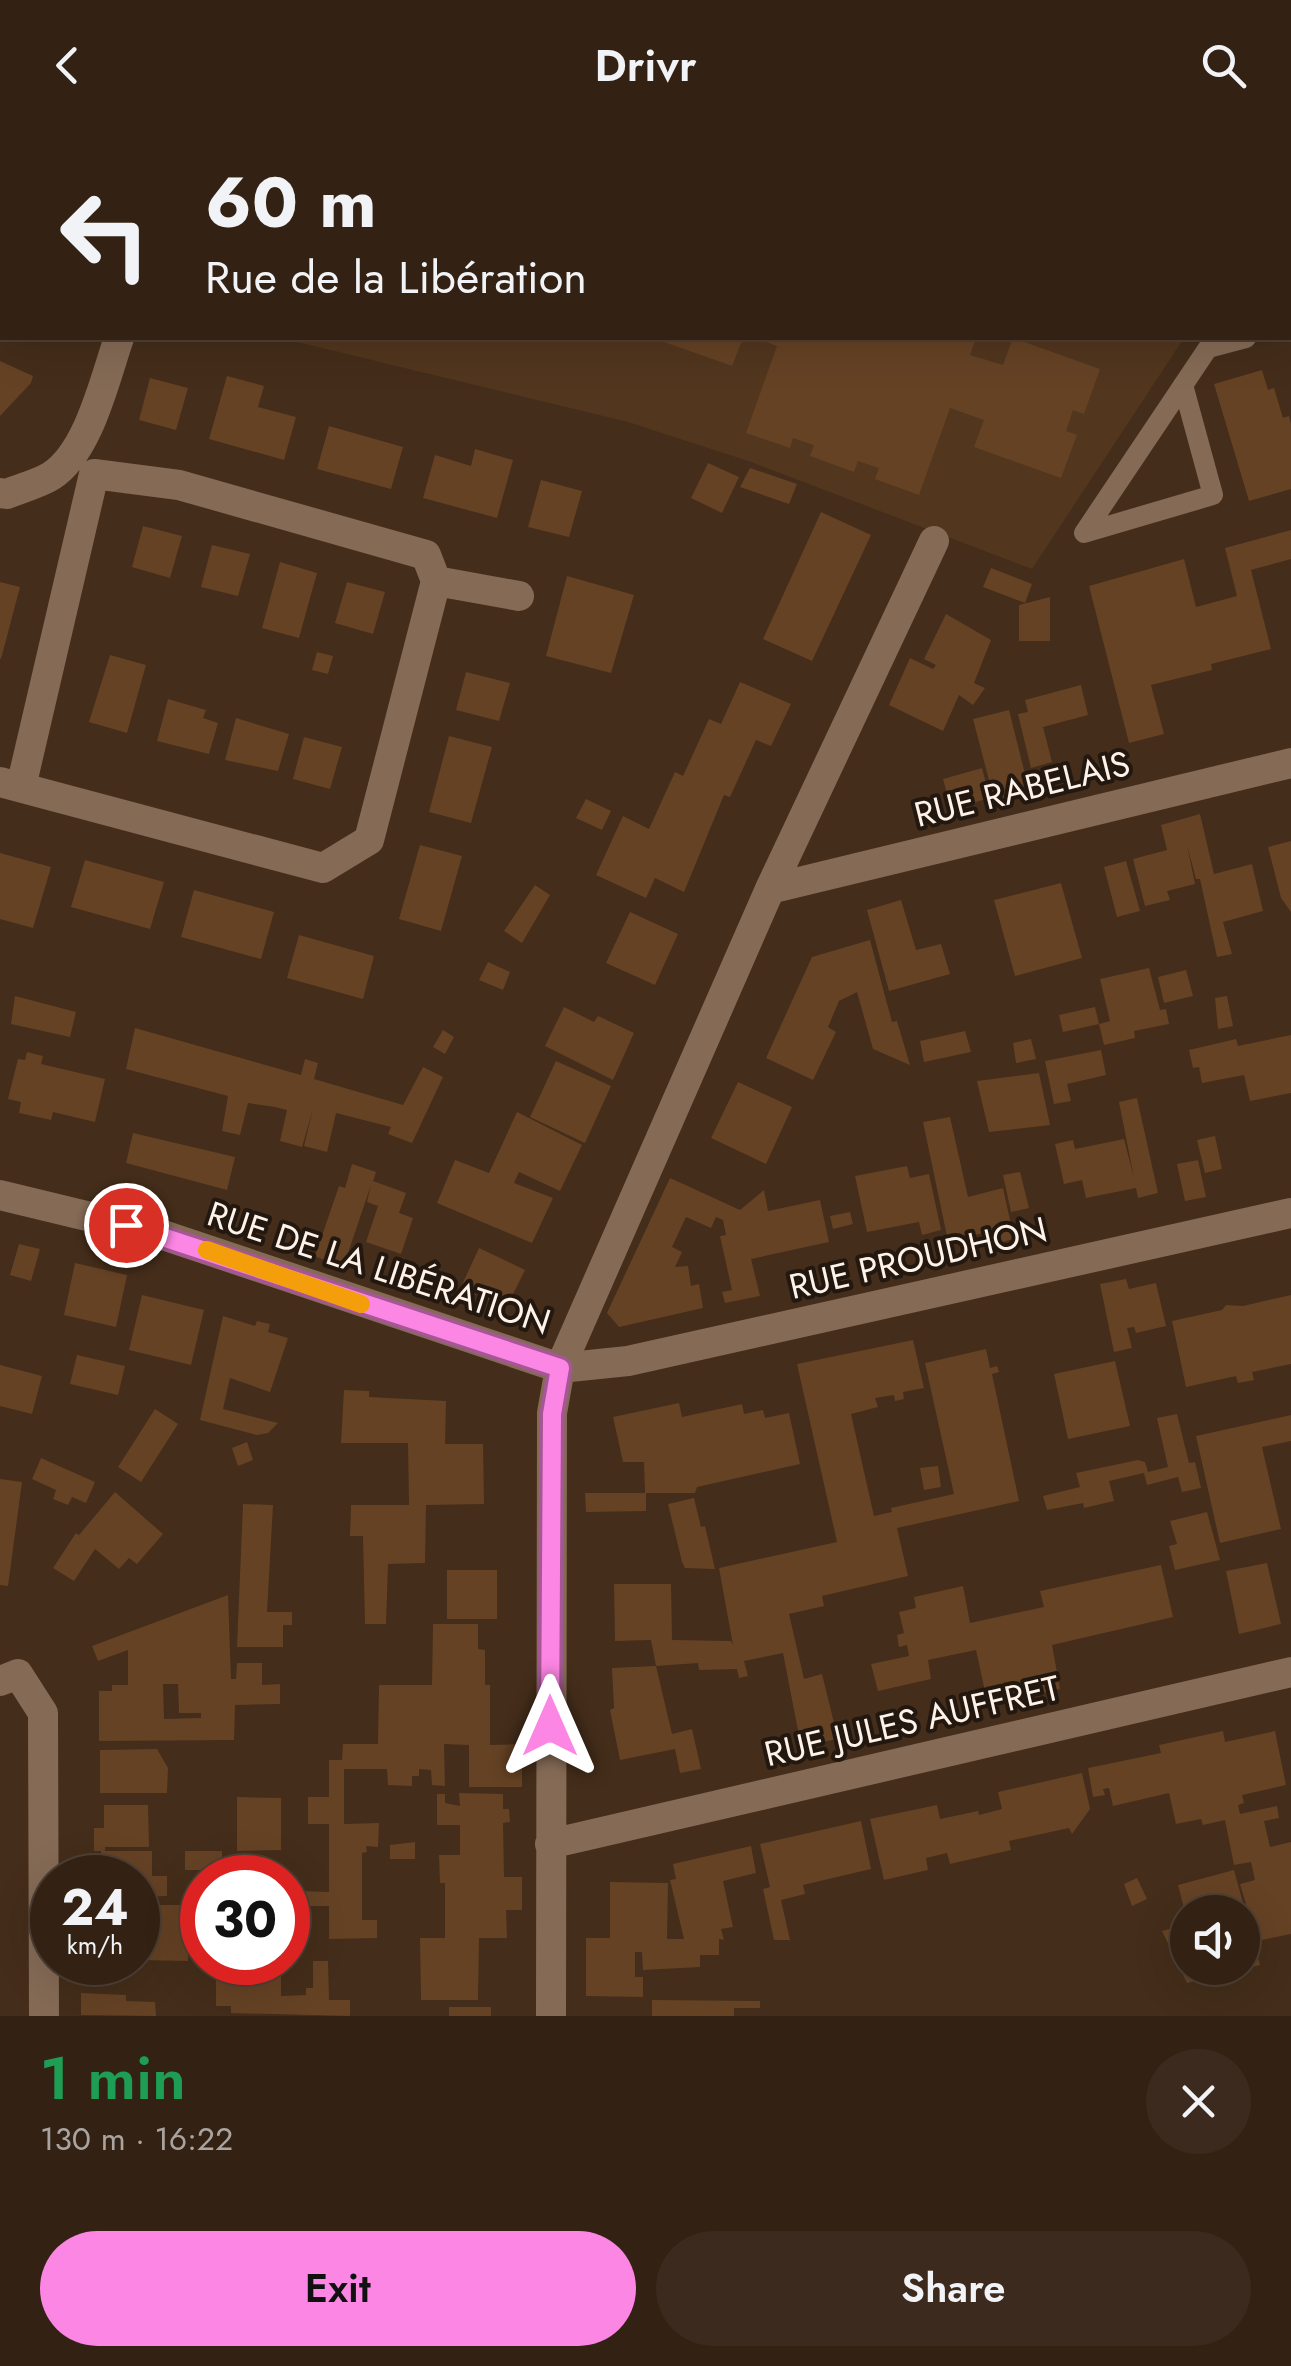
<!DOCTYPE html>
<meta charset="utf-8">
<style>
:root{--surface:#332214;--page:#3b2a1d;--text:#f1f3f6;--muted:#a9a4a0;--line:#4e3f34;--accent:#fc86e3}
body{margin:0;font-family:Jost,sans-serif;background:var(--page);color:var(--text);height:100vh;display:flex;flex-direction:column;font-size:38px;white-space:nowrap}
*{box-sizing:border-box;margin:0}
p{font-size:32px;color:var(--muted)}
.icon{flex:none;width:55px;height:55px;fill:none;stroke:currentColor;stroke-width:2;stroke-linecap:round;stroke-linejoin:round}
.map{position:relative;height:1886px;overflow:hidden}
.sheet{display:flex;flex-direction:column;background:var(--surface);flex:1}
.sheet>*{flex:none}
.hud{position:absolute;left:0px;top:0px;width:1292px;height:210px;box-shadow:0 10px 40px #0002,0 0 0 2px var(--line);background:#332214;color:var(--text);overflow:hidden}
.controls{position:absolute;left:1170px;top:1765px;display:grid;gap:20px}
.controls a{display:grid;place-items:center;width:90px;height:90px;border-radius:50%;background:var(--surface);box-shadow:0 10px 40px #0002,0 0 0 2px var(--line);font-size:50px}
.speed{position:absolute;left:30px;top:1725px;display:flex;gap:20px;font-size:50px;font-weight:700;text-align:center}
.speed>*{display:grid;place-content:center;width:130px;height:130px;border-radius:50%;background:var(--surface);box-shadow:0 10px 40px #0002,0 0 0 2px var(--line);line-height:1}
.speed small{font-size:25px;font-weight:400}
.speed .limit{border:15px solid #d22;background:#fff;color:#111}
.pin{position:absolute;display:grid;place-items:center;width:85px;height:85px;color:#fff;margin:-42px;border:5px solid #fff;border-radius:50%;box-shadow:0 2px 10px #0007}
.me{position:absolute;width:110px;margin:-55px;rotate:0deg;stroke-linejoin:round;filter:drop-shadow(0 0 8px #0008)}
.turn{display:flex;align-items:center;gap:35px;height:210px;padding:0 40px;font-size:45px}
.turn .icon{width:130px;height:130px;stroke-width:2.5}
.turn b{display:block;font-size:70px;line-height:85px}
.round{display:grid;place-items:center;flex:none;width:105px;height:105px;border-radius:52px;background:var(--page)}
.headline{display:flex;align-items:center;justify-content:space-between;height:170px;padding:0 40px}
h1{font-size:60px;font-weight:600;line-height:75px;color:#1e9e55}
.cta{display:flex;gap:20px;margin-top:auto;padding:20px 40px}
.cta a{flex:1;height:115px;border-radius:60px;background:var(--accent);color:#111;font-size:40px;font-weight:600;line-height:115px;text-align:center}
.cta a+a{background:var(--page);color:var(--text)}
header{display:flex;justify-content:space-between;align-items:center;height:130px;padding:0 40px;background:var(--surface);font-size:45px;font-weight:600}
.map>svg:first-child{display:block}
.built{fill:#52361e}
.building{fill:#654224;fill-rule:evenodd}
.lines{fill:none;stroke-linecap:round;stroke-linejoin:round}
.lane{stroke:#856b56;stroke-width:20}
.street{stroke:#856b56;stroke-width:30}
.route-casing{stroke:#a45794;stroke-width:25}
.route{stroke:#fc86e3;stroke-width:18}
.slow{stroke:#f59e0b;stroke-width:18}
.labels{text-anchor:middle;stroke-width:8;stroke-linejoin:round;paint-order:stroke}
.street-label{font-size:35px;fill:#fef2e9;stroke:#221810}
</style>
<header><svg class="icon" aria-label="back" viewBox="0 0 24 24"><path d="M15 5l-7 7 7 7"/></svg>Drivr<svg class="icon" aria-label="search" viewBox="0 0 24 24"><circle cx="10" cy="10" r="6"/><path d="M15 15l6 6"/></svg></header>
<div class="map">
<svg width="1291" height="1886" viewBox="0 0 1291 1886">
<rect width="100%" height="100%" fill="#442d1a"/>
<path class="built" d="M 223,0 L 724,0 L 732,2 L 222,2 Z
M 281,208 L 1184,208 L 1032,439 L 751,332 L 628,292 Z"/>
<path class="building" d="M 653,208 L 743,208 L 732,236 Z
M 755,208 L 976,208 L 970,225 L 1003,235 L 1013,208 L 1100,239 L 1084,284 L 1073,280 L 1066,301 L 1077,305 L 1061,348 L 974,317 L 984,290 L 950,278 L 919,365 L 875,349 L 879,338 L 858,331 L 854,342 L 810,326 L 814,315 L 793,308 L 790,318 L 746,303 L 777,216 Z
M 0,231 L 33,246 L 31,253 L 0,286 Z
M 1262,240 L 1268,260 L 1274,258 L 1283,288 L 1289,286 L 1291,294 L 1291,359 L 1249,371 L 1214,254 Z
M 227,246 L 264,256 L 258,277 L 296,287 L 284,330 L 209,309 Z
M 150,248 L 188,258 L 176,300 L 139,290 Z
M 329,296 L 403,317 L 391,359 L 317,339 Z
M 475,319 L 513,330 L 497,388 L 423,368 L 435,325 L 471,336 Z
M 708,333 L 739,347 L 722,383 L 691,368 Z
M 750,338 L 797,354 L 789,374 L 740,357 Z
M 541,350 L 582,361 L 569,407 L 528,397 Z
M 821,382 L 871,405 L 812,531 L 763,509 Z
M 143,396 L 182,406 L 170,448 L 132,437 Z
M 1291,400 L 1291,429 L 1251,440 L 1271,519 L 1211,534 L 1212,540 L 1151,555 L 1164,604 L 1129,613 L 1089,456 L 1184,429 L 1196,477 L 1237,466 L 1225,418 Z
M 212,415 L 250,424 L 238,466 L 201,457 Z
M 280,432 L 317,443 L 299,508 L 262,498 Z
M 991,438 L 1032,454 L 1025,473 L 983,457 Z
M 567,446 L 634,465 L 611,543 L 546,526 Z
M 0,452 L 20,457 L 1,529 L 0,528 Z
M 347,452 L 385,462 L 373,504 L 335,493 Z
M 1050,467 L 1050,511 L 1019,511 L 1019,475 Z
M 946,484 L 991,510 L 974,553 L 985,558 L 973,575 L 959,565 L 943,601 L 889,575 L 910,528 L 933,539 L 936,535 L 924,529 Z
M 317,522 L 333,526 L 328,544 L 312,540 Z
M 110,525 L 146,535 L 127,603 L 89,592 Z
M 466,542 L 510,553 L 499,591 L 456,580 Z
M 740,552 L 791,574 L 771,616 L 756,610 L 730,667 L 724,665 L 684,762 L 655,748 L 646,768 L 596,745 L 623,686 L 649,699 L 675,642 L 683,646 L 709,589 L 721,594 Z
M 1081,555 L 1088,585 L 1043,597 L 1052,632 L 1031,638 L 1018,584 L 1028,582 L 1025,570 Z
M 168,569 L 206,580 L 203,588 L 218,593 L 209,624 L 157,611 Z
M 1009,580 L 1030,664 L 995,673 L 973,589 Z
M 236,588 L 289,604 L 278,641 L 225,630 Z
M 449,606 L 492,617 L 471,693 L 429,682 Z
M 304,607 L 342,617 L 330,659 L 293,649 Z
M 982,638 L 990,668 L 951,679 L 943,649 Z
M 586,669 L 611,681 L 602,700 L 576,688 Z
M 1200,684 L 1214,744 L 1252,734 L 1263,781 L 1223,792 L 1232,824 L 1217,827 L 1200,749 L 1196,749 L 1187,715 L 1195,754 L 1167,761 L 1170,770 L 1145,776 L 1133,729 L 1167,720 L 1161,695 Z
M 1291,711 L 1291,782 L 1281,768 L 1268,717 Z
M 420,715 L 462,726 L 441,801 L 399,789 Z
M 0,723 L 51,737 L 33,798 L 0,789 Z
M 85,730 L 164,752 L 150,799 L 71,777 Z
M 1126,731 L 1140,781 L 1117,787 L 1104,737 Z
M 1061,753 L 1082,828 L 1015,846 L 994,770 Z
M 535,755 L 550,765 L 522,813 L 504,801 Z
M 194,760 L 274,782 L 261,829 L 181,807 Z
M 901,770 L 916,820 L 941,814 L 950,844 L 889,861 L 867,780 Z
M 630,782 L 678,804 L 655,855 L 606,833 Z
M 299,805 L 374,826 L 363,869 L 287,848 Z
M 870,810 L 892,892 L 897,891 L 910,935 L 873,919 L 857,862 L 839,871 L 828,897 L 836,902 L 813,950 L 766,928 L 812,827 Z
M 488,832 L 510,842 L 503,860 L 479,850 Z
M 1149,838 L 1160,880 L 1166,879 L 1169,894 L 1134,901 L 1135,908 L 1104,915 L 1099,894 L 1110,891 L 1100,849 Z
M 1186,840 L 1193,866 L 1164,873 L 1158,847 Z
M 15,866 L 76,882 L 70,907 L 11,894 Z
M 1227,866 L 1233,896 L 1218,899 L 1215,868 Z
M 564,877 L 594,892 L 598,886 L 634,903 L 613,950 L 545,916 Z
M 1095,877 L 1099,894 L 1063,902 L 1059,885 Z
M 135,898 L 301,945 L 305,929 L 318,933 L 314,949 L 403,975 L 423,937 L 443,947 L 412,1013 L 388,1004 L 391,997 L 336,983 L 327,1022 L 304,1016 L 313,979 L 302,1017 L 280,1011 L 287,980 L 275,977 L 248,973 L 240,1005 L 222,1001 L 228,966 L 126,939 Z
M 443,900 L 454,907 L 445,924 L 433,917 Z
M 965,901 L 971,922 L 924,932 L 920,911 Z
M 1291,905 L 1291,963 L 1250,971 L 1244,945 L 1202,953 L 1199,937 L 1193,938 L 1189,920 L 1236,909 L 1238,916 Z
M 1031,909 L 1036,929 L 1016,933 L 1013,913 Z
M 1101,920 L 1106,945 L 1067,954 L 1071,971 L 1054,974 L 1045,931 Z
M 27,922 L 43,926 L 41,934 L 105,949 L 95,992 L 53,982 L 51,990 L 19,983 L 21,972 L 8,969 L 18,929 L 25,930 Z
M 556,931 L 611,956 L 585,1013 L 530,987 Z
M 1039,943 L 1050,995 L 989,1002 L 977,951 Z
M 738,952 L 792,977 L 766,1034 L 711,1008 Z
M 1137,968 L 1158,1063 L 1138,1068 L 1136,1058 L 1086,1068 L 1082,1050 L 1064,1054 L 1055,1014 L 1073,1010 L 1075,1019 L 1124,1009 L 1134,1048 L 1119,972 Z
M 517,982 L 582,1015 L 560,1061 L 519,1042 L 514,1053 L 553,1068 L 532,1113 L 437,1073 L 455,1030 L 489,1043 Z
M 950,987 L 968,1067 L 1003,1058 L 1014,1109 L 998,1113 L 996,1100 L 948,1111 L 923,992 Z
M 133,1003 L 235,1027 L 227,1060 L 126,1033 Z
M 1215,1006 L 1222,1039 L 1205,1043 L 1197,1010 Z
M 1198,1030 L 1206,1067 L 1185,1071 L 1177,1034 Z
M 352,1034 L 376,1042 L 373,1051 L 406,1063 L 399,1083 L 413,1088 L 401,1124 L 366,1112 L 378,1076 L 367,1072 L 371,1055 L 343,1138 L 315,1126 L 339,1056 L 345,1058 Z
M 907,1036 L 910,1048 L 929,1044 L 941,1100 L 922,1105 L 919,1092 L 867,1102 L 855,1046 Z
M 1020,1042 L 1029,1078 L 1011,1082 L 1003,1045 Z
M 670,1048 L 740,1080 L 764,1060 L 768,1081 L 820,1070 L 829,1112 L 751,1129 L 760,1166 L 725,1173 L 722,1162 L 732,1160 L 720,1106 L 726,1105 L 723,1090 L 716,1087 L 711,1098 L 686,1087 L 672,1117 L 682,1122 L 675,1137 L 688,1136 L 691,1156 L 699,1154 L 703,1178 L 619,1197 L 607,1183 Z
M 850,1082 L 853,1094 L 833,1099 L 830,1086 Z
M 19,1114 L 40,1119 L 31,1151 L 10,1145 Z
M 479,1118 L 525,1140 L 506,1178 L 461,1157 Z
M 75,1133 L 127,1145 L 116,1197 L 64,1185 Z
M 1126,1149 L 1129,1159 L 1156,1153 L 1166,1196 L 1136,1203 L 1134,1197 L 1127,1198 L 1132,1218 L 1114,1222 L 1100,1154 Z
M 142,1165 L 204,1180 L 191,1235 L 129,1220 Z
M 1291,1165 L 1291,1234 L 1252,1242 L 1254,1250 L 1238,1253 L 1236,1246 L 1186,1257 L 1172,1191 L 1222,1180 L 1226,1175 L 1243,1176 Z
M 223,1186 L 255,1196 L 257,1191 L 270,1194 L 268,1202 L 288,1208 L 270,1262 L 230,1248 L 223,1279 L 278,1293 L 268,1303 L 257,1305 L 200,1290 Z
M 913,1210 L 924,1258 L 903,1262 L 904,1269 L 895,1271 L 894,1265 L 875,1268 L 878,1277 L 851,1284 L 874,1386 L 892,1382 L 891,1378 L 954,1364 L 925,1233 L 986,1219 L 990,1238 L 997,1236 L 999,1242 L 992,1244 L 1019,1371 L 897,1398 L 908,1446 L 822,1466 L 824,1476 L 789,1484 L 804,1549 L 822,1544 L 838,1609 L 801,1616 L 783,1523 L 744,1531 L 748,1546 L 739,1548 L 737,1539 L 699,1540 L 698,1533 L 656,1536 L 651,1510 L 615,1511 L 614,1454 L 671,1454 L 672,1510 L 731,1511 L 733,1515 L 719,1438 L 837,1412 L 797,1234 Z
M 77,1225 L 125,1236 L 118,1265 L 70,1254 Z
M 1115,1231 L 1130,1296 L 1068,1309 L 1054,1244 Z
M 0,1235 L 42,1246 L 32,1284 L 0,1276 Z
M 344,1260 L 369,1261 L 369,1267 L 446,1271 L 445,1314 L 483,1314 L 484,1374 L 426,1375 L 425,1433 L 388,1434 L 386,1494 L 365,1494 L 363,1406 L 350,1406 L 351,1375 L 409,1375 L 408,1313 L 341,1313 Z
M 679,1273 L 682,1287 L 742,1274 L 744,1284 L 763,1280 L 765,1288 L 789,1283 L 800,1334 L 697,1357 L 695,1363 L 646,1363 L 646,1381 L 586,1382 L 585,1363 L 645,1363 L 644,1332 L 623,1332 L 613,1287 Z
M 155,1279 L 178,1294 L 141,1352 L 118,1337 Z
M 1177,1284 L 1189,1333 L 1195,1332 L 1201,1358 L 1182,1362 L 1178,1347 L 1147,1355 L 1144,1343 L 1109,1351 L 1114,1371 L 1084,1378 L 1083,1373 L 1047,1380 L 1043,1366 L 1080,1357 L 1076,1343 L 1138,1330 L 1145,1332 L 1148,1342 L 1168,1337 L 1157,1288 Z
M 1291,1285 L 1291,1311 L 1262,1317 L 1281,1399 L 1220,1413 L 1196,1306 Z
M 247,1312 L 253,1330 L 238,1336 L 232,1318 Z
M 41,1328 L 95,1352 L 86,1373 L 72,1367 L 68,1375 L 53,1369 L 56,1360 L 32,1349 Z
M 938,1336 L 941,1357 L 924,1360 L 920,1338 Z
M 0,1349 L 22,1352 L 8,1456 L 0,1455 Z
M 115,1362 L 163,1404 L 137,1434 L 129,1428 L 119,1439 L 95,1419 L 74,1451 L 53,1438 L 76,1403 L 79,1405 Z
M 694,1368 L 701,1397 L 705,1396 L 715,1439 L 685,1438 L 682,1432 L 668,1374 Z
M 243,1374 L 273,1375 L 267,1482 L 292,1482 L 292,1495 L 283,1495 L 283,1517 L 237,1517 Z
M 1207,1382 L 1220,1430 L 1175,1440 L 1169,1416 L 1177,1414 L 1170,1391 Z
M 1267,1433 L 1281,1494 L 1239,1504 L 1226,1441 Z
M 1161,1435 L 1173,1487 L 1052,1515 L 1060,1559 L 988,1575 L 976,1520 L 928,1530 L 931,1549 L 878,1561 L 871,1534 L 909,1526 L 907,1515 L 899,1517 L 897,1505 L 904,1503 L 899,1482 L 916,1478 L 914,1467 L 963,1456 L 970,1493 L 1044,1477 L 1040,1461 Z
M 447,1440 L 497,1440 L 497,1489 L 447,1489 Z
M 228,1465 L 231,1549 L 236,1549 L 237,1533 L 262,1533 L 262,1555 L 280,1554 L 280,1574 L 235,1575 L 234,1610 L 99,1611 L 99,1561 L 112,1561 L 112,1555 L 128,1555 L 128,1520 L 98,1531 L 92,1516 ZM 163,1554 L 178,1554 L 179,1583 L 201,1583 L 201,1588 L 164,1589 Z
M 433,1494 L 478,1494 L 478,1519 L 485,1520 L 485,1555 L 490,1555 L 490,1615 L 522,1614 L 522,1657 L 469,1657 L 469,1615 L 444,1614 L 445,1656 L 432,1655 L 431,1640 L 419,1639 L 419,1646 L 412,1646 L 412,1656 L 388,1655 L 387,1639 L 344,1639 L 344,1694 L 379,1693 L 378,1717 L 366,1716 L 367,1722 L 362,1723 L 362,1790 L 377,1790 L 377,1808 L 329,1809 L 329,1776 L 299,1776 L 299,1761 L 329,1762 L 329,1694 L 308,1694 L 308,1667 L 329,1667 L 329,1630 L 342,1630 L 343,1614 L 378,1614 L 379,1555 L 432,1555 Z
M 656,1536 L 672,1604 L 692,1599 L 701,1639 L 680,1643 L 675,1619 L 620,1630 L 610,1580 L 614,1578 L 612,1538 Z
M 1223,1601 L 1225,1612 L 1275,1601 L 1286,1655 L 1242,1665 L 1244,1673 L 1238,1675 L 1240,1684 L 1277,1676 L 1279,1688 L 1264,1691 L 1270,1717 L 1291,1712 L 1291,1804 L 1257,1811 L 1240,1754 L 1255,1750 L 1251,1732 L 1234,1735 L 1225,1690 L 1203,1695 L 1201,1689 L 1176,1694 L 1169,1663 L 1113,1676 L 1109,1658 L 1103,1659 L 1105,1665 L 1093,1667 L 1088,1638 L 1161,1623 L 1159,1615 Z
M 157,1619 L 168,1638 L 167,1663 L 100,1663 L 100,1620 Z
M 1082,1643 L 1090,1679 L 1072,1704 L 1069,1698 L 1009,1711 L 1011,1720 L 950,1734 L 947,1723 L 926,1728 L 928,1740 L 884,1750 L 870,1689 L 937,1675 L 940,1689 L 978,1681 L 979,1685 L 1002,1679 L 998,1662 Z
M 459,1663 L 503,1664 L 503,1679 L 509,1679 L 510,1692 L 503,1693 L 504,1747 L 522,1747 L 522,1780 L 506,1780 L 507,1808 L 479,1808 L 478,1870 L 421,1870 L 420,1808 L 445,1808 L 445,1753 L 440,1753 L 439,1725 L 460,1725 L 460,1695 L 437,1695 L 437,1664 L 445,1664 L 445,1673 L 460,1676 Z
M 237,1667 L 281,1668 L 281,1720 L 237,1721 Z
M 104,1675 L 148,1675 L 149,1717 L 105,1717 L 105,1721 L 152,1721 L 152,1746 L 167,1746 L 167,1766 L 138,1767 L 138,1748 L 101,1748 L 101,1721 L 94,1721 L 94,1698 L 104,1698 Z
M 861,1691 L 871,1739 L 803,1755 L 805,1764 L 781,1770 L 790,1810 L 774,1810 L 763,1759 L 770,1757 L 760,1714 Z
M 415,1712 L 415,1729 L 390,1729 L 390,1715 Z
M 751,1716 L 756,1743 L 723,1751 L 733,1797 L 721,1799 L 724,1810 L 719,1809 L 719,1825 L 700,1825 L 700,1837 L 643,1840 L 642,1822 L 635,1822 L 635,1847 L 643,1847 L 643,1867 L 586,1866 L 586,1808 L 610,1808 L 610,1752 L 668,1753 L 667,1809 L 684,1809 L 670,1750 L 676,1749 L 673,1734 Z
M 185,1721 L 222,1721 L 222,1740 L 185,1740 Z
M 1234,1740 L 1260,1835 L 1187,1853 L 1162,1801 L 1188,1794 L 1188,1838 L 1242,1838 L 1242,1782 L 1185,1782 L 1178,1755 Z
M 1137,1748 L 1147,1769 L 1132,1776 L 1124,1754 Z
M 138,1775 L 188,1775 L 188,1831 L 138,1830 Z
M 313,1831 L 328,1831 L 329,1870 L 350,1870 L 350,1886 L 231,1883 L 231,1876 L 216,1876 L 216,1847 L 224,1839 L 281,1839 L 281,1866 L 306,1865 L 306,1858 L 313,1858 Z
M 81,1863 L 126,1865 L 126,1871 L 155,1872 L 156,1886 L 81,1885 Z
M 652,1870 L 760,1871 L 760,1878 L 734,1878 L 734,1886 L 652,1886 Z
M 449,1877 L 491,1877 L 491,1886 L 449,1886 Z"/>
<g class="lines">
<path class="lane" d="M 1290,195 L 1291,194
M 1183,255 L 1213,365 L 1084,403 L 1208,218 L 1246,208"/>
<path class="street" d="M 863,0 L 864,2
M 188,2 L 189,0
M 0,363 L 7,364 C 21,358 38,354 51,346 C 89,322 105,248 119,208
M 436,451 L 519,466
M 0,652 L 323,738 L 369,710 L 436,451 L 426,425 L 179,355 L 94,344
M 21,657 L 94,344
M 770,759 L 1291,633
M 0,1065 L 157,1103 L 560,1238 L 628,1231 L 1291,1083
M 0,1551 L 18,1544 L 43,1583 L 44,1886
M 550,1714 L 1291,1542
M 551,1886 L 552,1283 L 560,1238 L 770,759 L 934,411"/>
</g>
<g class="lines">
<g class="route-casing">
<path id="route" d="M 126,1095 L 560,1238 L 552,1284 L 550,1596"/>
</g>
<use href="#route" class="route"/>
<path class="slow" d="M 207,1120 L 361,1174"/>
</g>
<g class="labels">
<g class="street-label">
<text transform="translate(1022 659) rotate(-14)" y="12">RUE RABELAIS</text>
<text transform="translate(918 1128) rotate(-13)" y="12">RUE PROUDHON</text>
<text transform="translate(379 1138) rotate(18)" y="12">RUE DE LA LIBÉRATION</text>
<text transform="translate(912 1591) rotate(-13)" y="12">RUE JULES AUFFRET</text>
</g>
</g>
</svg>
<div class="controls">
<a><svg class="icon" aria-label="sound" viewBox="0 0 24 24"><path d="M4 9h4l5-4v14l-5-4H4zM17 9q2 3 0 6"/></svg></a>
</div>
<div class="speed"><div>24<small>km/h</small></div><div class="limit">30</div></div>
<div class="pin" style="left:126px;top:1095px;background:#d93025"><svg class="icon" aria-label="arrive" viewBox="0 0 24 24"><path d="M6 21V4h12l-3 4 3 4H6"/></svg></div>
<svg class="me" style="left:550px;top:1596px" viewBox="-20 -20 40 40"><path d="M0-17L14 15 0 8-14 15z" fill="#fc86e3" stroke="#fff" stroke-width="4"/></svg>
<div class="hud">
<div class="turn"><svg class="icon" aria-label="left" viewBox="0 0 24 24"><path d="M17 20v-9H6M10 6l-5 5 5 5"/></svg><div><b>60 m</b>Rue de la Libération</div></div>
</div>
</div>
<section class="sheet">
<div class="headline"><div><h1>1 min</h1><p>130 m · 16:22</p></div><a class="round"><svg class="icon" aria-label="close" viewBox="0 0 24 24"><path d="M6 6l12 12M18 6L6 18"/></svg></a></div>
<div class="cta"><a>Exit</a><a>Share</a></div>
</section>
